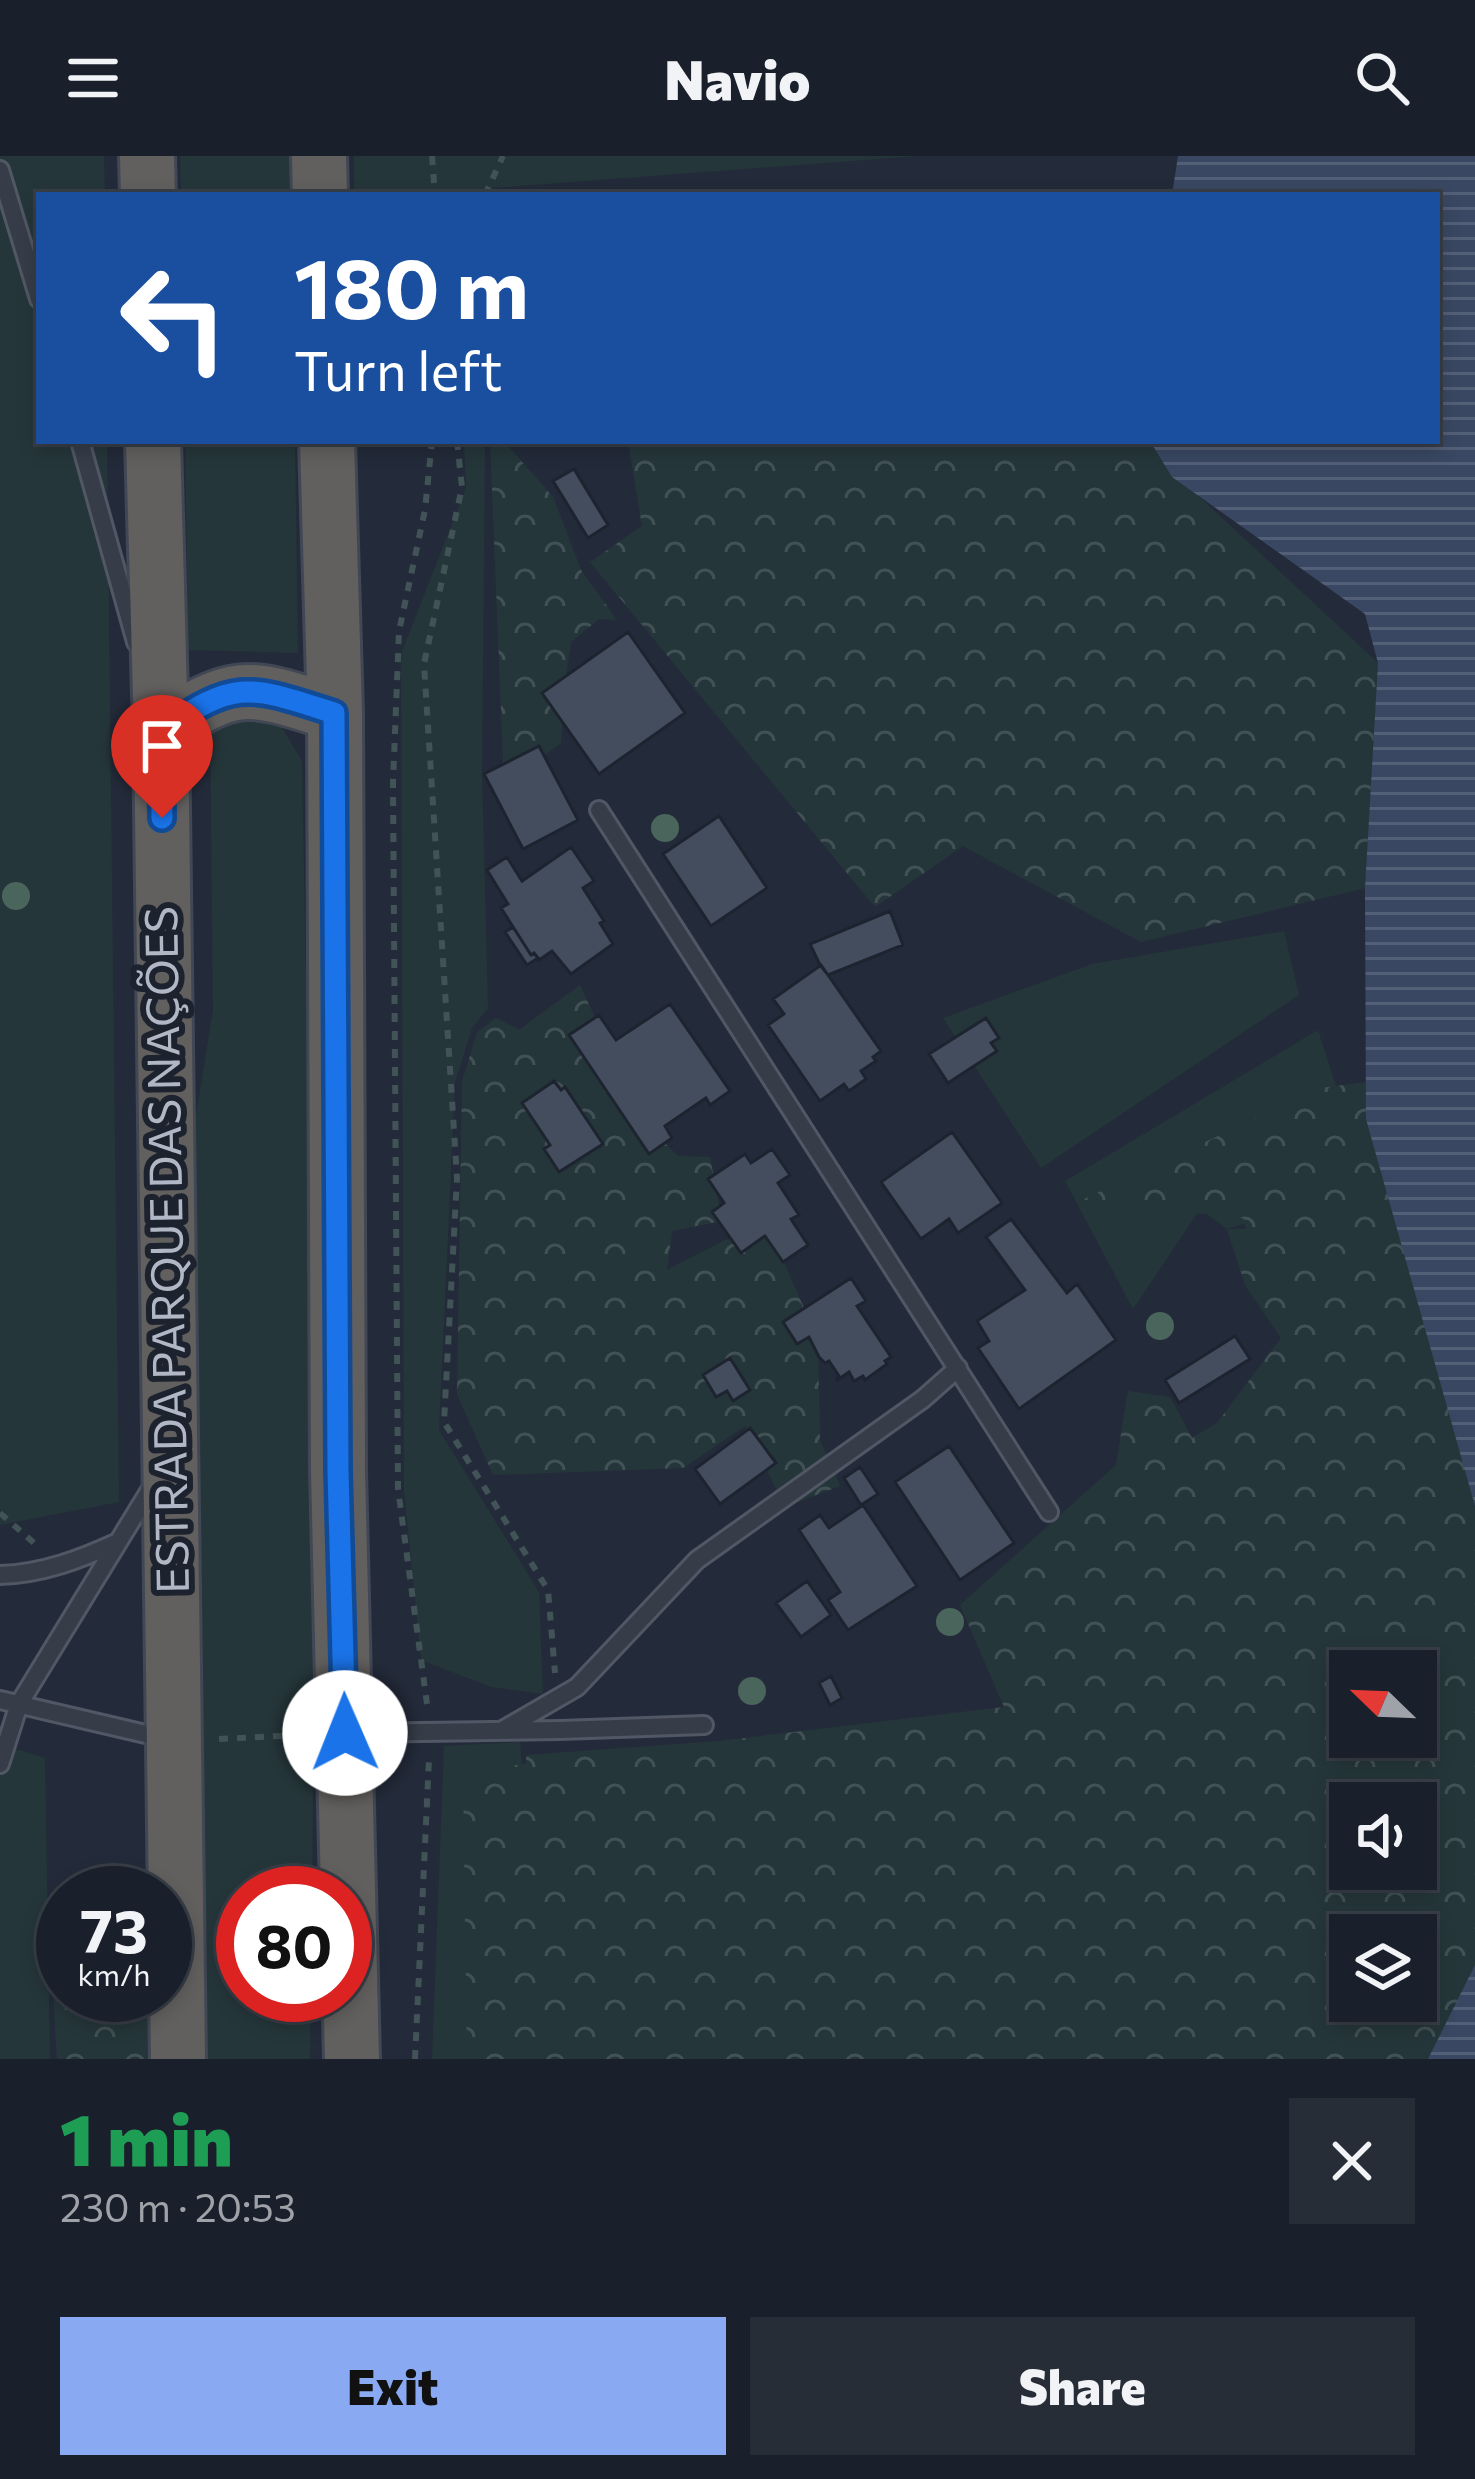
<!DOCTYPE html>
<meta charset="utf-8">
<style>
:root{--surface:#1a202b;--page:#272d37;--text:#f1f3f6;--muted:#9fa3a9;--line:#383e47;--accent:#89aaf3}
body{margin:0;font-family:Commissioner,sans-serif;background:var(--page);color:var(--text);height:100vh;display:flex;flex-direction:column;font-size:45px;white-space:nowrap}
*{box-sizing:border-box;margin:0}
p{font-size:39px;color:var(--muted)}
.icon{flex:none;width:66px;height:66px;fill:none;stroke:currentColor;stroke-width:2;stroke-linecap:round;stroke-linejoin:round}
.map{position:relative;height:1903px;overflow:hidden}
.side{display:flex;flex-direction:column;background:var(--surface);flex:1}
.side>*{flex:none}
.guide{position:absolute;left:36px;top:36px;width:1404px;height:252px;border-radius:0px;box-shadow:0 6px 18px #0003,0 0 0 3px var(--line);background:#1a4fa0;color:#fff;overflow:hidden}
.needle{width:78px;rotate:293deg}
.fabs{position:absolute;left:1329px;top:1494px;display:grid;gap:24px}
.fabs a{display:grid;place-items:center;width:108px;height:108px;border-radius:0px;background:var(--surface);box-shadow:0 6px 18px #0003,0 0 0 3px var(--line);font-size:60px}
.speed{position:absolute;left:36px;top:1710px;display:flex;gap:24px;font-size:60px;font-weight:700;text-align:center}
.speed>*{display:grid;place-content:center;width:156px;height:156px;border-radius:50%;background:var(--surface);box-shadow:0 6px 18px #0003,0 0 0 3px var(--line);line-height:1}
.speed small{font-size:30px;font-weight:400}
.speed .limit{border:18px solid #d22;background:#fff;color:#111}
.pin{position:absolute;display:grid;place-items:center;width:102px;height:102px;color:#fff;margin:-123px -51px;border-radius:50% 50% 50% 0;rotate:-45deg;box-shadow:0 0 12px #0007}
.pin .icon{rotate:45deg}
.me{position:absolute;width:132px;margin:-66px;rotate:359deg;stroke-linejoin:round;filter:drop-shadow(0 0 9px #0008)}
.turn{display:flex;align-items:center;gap:42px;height:252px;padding:0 60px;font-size:54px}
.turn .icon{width:156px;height:156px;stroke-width:2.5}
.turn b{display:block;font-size:84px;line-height:102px}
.round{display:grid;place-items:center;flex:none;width:126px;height:126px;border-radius:0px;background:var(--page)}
.headline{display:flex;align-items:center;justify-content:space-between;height:204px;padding:0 60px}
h1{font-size:72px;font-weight:800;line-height:90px;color:#1e9e55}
.cta{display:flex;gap:24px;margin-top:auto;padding:24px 60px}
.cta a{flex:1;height:138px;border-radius:0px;background:var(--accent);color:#111;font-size:48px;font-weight:800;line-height:138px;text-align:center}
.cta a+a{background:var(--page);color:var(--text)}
header{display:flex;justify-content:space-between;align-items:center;height:156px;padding:0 60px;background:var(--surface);font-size:54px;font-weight:800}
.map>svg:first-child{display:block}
.green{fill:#25363a}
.forest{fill:url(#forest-crowns);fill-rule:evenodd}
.water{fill:url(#water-rules)}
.building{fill:#444d5e;stroke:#1d2430;stroke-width:3}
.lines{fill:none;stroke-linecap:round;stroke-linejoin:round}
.service-casing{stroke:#515764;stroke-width:22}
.trunk-casing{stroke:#414754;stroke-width:60}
.path{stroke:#425357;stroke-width:6;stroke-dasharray:9 9;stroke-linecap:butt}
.service{stroke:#363d49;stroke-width:16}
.trunk{stroke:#62605e;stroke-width:54}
.tree{fill:#4a655b}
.route-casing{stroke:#114b97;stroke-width:30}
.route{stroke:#1a73e8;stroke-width:21}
.labels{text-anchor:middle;stroke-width:12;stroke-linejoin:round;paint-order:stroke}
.street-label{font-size:45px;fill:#b1b7c5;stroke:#1c222e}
</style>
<header><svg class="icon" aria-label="menu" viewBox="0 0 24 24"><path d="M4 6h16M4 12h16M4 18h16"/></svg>Navio<svg class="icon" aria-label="search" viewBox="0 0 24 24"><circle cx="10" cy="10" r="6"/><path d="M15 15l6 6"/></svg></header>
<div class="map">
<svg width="1475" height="1903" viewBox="0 0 1475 1903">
<defs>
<pattern id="forest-crowns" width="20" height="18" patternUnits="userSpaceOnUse" patternTransform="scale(3)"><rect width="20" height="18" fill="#25363a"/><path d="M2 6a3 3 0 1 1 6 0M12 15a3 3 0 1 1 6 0" fill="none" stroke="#425155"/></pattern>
<pattern id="water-rules" width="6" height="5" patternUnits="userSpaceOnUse" patternTransform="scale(3)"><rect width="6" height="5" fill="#394762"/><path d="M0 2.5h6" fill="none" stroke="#535f77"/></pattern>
</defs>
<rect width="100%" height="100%" fill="#232a39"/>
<path class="green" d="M 0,0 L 104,0 L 105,39 L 39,39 L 39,285 L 107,285 L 119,1346 L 0,1369 Z
M 180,0 L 292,0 L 292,39 L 181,39 Z
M 354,0 L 918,0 L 400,39 L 354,39 Z
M 185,285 L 295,285 L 298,497 L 188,494 Z
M 464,285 L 485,285 L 482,618 L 488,852 L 472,872 L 455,927 L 439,1274 L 539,1436 L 543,1538 L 491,1531 L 421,1504 L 404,1334 L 401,498 L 466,332 Z
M 269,550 L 302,605 L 316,1359 L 312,1737 L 243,1737 L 243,1839 L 311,1839 L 310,1903 L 205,1903 L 199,1552 L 196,959 L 213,854 L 210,559 Z
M 1284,775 L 1299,839 L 1041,1012 L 943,862 L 1092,808 Z
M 1318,874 L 1368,1030 L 1227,1073 L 1200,1053 L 1133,1153 L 1065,1025 Z
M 520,1586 L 539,1817 L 784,1903 L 432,1903 L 444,1590 Z
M 0,1588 L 45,1602 L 50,1903 L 0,1903 Z"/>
<path class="forest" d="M 490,285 L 516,285 L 509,291 L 553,341 L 581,414 L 617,464 L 599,463 L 571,486 L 566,520 L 561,587 L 504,629 Z
M 628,285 L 1152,285 L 1193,335 L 1378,507 L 1365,732 L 1141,786 L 963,690 L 875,751 L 590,406 L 642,370 Z
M 580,829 L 643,966 L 678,1000 L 710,1001 L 722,1065 L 672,1075 L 667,1114 L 725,1084 L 772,1079 L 818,1184 L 820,1284 L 840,1330 L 785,1351 L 745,1270 L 683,1312 L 493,1319 L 457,1238 L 462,926 L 477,876 L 496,862 L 519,874 Z
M 1413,920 L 1475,1108 L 1475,1903 L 467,1903 L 463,1615 L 526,1608 L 526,1599 L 719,1585 L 1004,1551 L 960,1449 L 1116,1309 L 1128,1235 L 1170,1241 L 1192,1282 L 1217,1267 L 1281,1182 L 1245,1129 L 1227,1073 L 1246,1073 L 1243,1062 L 1080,1045 L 1320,932 ZM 1350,1515 L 1416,1515 L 1416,1581 L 1350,1581 ZM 1350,1647 L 1416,1647 L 1416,1713 L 1350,1713 ZM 1350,1779 L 1416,1779 L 1416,1845 L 1350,1845 Z
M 63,1743 L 63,1839 L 156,1839 L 157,1903 L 57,1903 L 48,1748 Z"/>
<path class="water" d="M 1178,0 L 1475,0 L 1475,1350 L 1366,963 L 1365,732 L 1378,507 L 1365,458 L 1172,321 L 1150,285 L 1437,285 L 1437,39 L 1172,39 Z
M 1475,1809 L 1475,1903 L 1428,1903 Z"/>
<path class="building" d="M 574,313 L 608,369 L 588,382 L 553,325 Z
M 628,476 L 685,557 L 599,618 L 542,537 Z
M 539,590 L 578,664 L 523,693 L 484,618 Z
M 719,660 L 767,732 L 711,770 L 663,698 Z
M 571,691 L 594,725 L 583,732 L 604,765 L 600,767 L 613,788 L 571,818 L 552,795 L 539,804 L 534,797 L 531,799 L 501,752 L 508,748 L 487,714 L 507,701 L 522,725 Z
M 890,755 L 903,789 L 828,819 L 820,809 L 810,788 Z
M 513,771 L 531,799 L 534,797 L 538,802 L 527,809 L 505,776 Z
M 821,809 L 881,895 L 873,901 L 876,905 L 861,915 L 866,923 L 849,935 L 844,928 L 820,945 L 768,869 L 784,858 L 773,843 Z
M 670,848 L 730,935 L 710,949 L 706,942 L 665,970 L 672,982 L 649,998 L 569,879 L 599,859 L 616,884 Z
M 986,862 L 999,882 L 991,887 L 997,895 L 948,927 L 929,898 Z
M 554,925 L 561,934 L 565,931 L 603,988 L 559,1016 L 544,993 L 550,989 L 522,947 Z
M 952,976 L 1002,1047 L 958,1077 L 949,1063 L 921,1083 L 881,1026 Z
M 772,993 L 790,1019 L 778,1027 L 799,1059 L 791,1063 L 808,1089 L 783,1106 L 765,1080 L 741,1097 L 712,1056 L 724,1047 L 708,1023 L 745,998 L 751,1007 Z
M 1011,1063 L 1067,1137 L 1077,1128 L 1116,1184 L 1019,1253 L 978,1192 L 989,1185 L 977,1165 L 1025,1134 L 986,1081 Z
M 851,1122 L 866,1145 L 857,1150 L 891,1201 L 885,1205 L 887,1208 L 865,1224 L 863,1220 L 854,1225 L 849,1216 L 836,1225 L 839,1220 L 829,1205 L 825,1207 L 819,1201 L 809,1181 L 797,1188 L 783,1166 Z
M 1235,1180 L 1250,1203 L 1179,1247 L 1165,1224 Z
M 730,1202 L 750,1234 L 733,1245 L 727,1235 L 716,1241 L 703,1219 Z
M 750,1272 L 776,1307 L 720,1348 L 695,1313 Z
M 949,1290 L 1014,1387 L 960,1424 L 895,1326 Z
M 860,1311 L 878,1338 L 861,1349 L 844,1322 Z
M 863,1349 L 917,1430 L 848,1474 L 828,1444 L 840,1436 L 799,1374 L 820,1359 L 829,1372 Z
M 807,1425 L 831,1459 L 801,1481 L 776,1447 Z
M 831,1520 L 842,1542 L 830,1549 L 819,1527 Z"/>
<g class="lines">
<g class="service-casing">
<path id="service" d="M 0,14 L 39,143
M 80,285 L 136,486
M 599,654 L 1049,1356
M 0,1419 C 42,1418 81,1403 118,1386
M 0,1544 L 167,1583
M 501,1575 L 577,1531 L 697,1404 L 923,1243 L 958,1212
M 352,1577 L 560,1574 L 704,1569
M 0,1608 L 19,1548 L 155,1326"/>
</g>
<g class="trunk-casing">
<path id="trunk" d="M 147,0 L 148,39
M 319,0 L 320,39
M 153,285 L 161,575 L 178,1903
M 327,285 L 335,557 L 338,1315 L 352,1903
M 161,575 C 237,522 249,530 335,557"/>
</g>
<path class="path" d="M 432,0 L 435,39
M 485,39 L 503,0
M 457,285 L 462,331 L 424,508 L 457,1022 L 444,1266 L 548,1434 L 555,1517
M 0,1357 L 34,1387
M 427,1548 L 398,1333 L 393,627 L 399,475 L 425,354 L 432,285
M 219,1583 L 301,1579
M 415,1903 L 429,1603"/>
<use href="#service" class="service"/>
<use href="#trunk" class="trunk"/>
</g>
<g class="tree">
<circle cx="665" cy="672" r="14"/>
<circle cx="16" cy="740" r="14"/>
<circle cx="1160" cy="1170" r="14"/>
<circle cx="950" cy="1466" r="14"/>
<circle cx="752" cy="1535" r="14"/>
</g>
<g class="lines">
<g class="route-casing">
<path id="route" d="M 162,662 L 161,575 C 237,522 249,530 334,557 L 338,1315 L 345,1577"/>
</g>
<use href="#route" class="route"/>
</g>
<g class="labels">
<g class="street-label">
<text transform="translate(167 1094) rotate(-91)" y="16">ESTRADA PARQUE DAS NAÇÕES</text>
</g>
</g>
</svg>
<div class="fabs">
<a><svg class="needle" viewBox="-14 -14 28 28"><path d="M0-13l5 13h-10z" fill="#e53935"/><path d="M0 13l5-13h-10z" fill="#9fa3a9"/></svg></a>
<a><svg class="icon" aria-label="sound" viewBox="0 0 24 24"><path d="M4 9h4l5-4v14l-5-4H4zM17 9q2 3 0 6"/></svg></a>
<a><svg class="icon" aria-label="layers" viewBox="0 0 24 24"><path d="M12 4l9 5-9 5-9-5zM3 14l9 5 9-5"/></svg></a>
</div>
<div class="speed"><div>73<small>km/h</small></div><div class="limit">80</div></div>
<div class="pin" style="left:162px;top:662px;background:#d93025"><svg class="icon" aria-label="arrive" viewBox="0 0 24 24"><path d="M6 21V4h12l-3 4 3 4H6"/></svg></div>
<svg class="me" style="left:345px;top:1577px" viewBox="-20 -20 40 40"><circle r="19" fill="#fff"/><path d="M0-13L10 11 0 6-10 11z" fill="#1a73e8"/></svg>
<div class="guide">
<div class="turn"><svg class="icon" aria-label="left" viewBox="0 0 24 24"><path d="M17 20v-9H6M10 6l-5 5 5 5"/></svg><div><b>180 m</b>Turn left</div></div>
</div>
</div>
<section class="side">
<div class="headline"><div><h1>1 min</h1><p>230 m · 20:53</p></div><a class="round"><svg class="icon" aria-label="close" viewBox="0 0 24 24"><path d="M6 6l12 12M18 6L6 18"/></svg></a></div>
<div class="cta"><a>Exit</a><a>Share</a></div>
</section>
